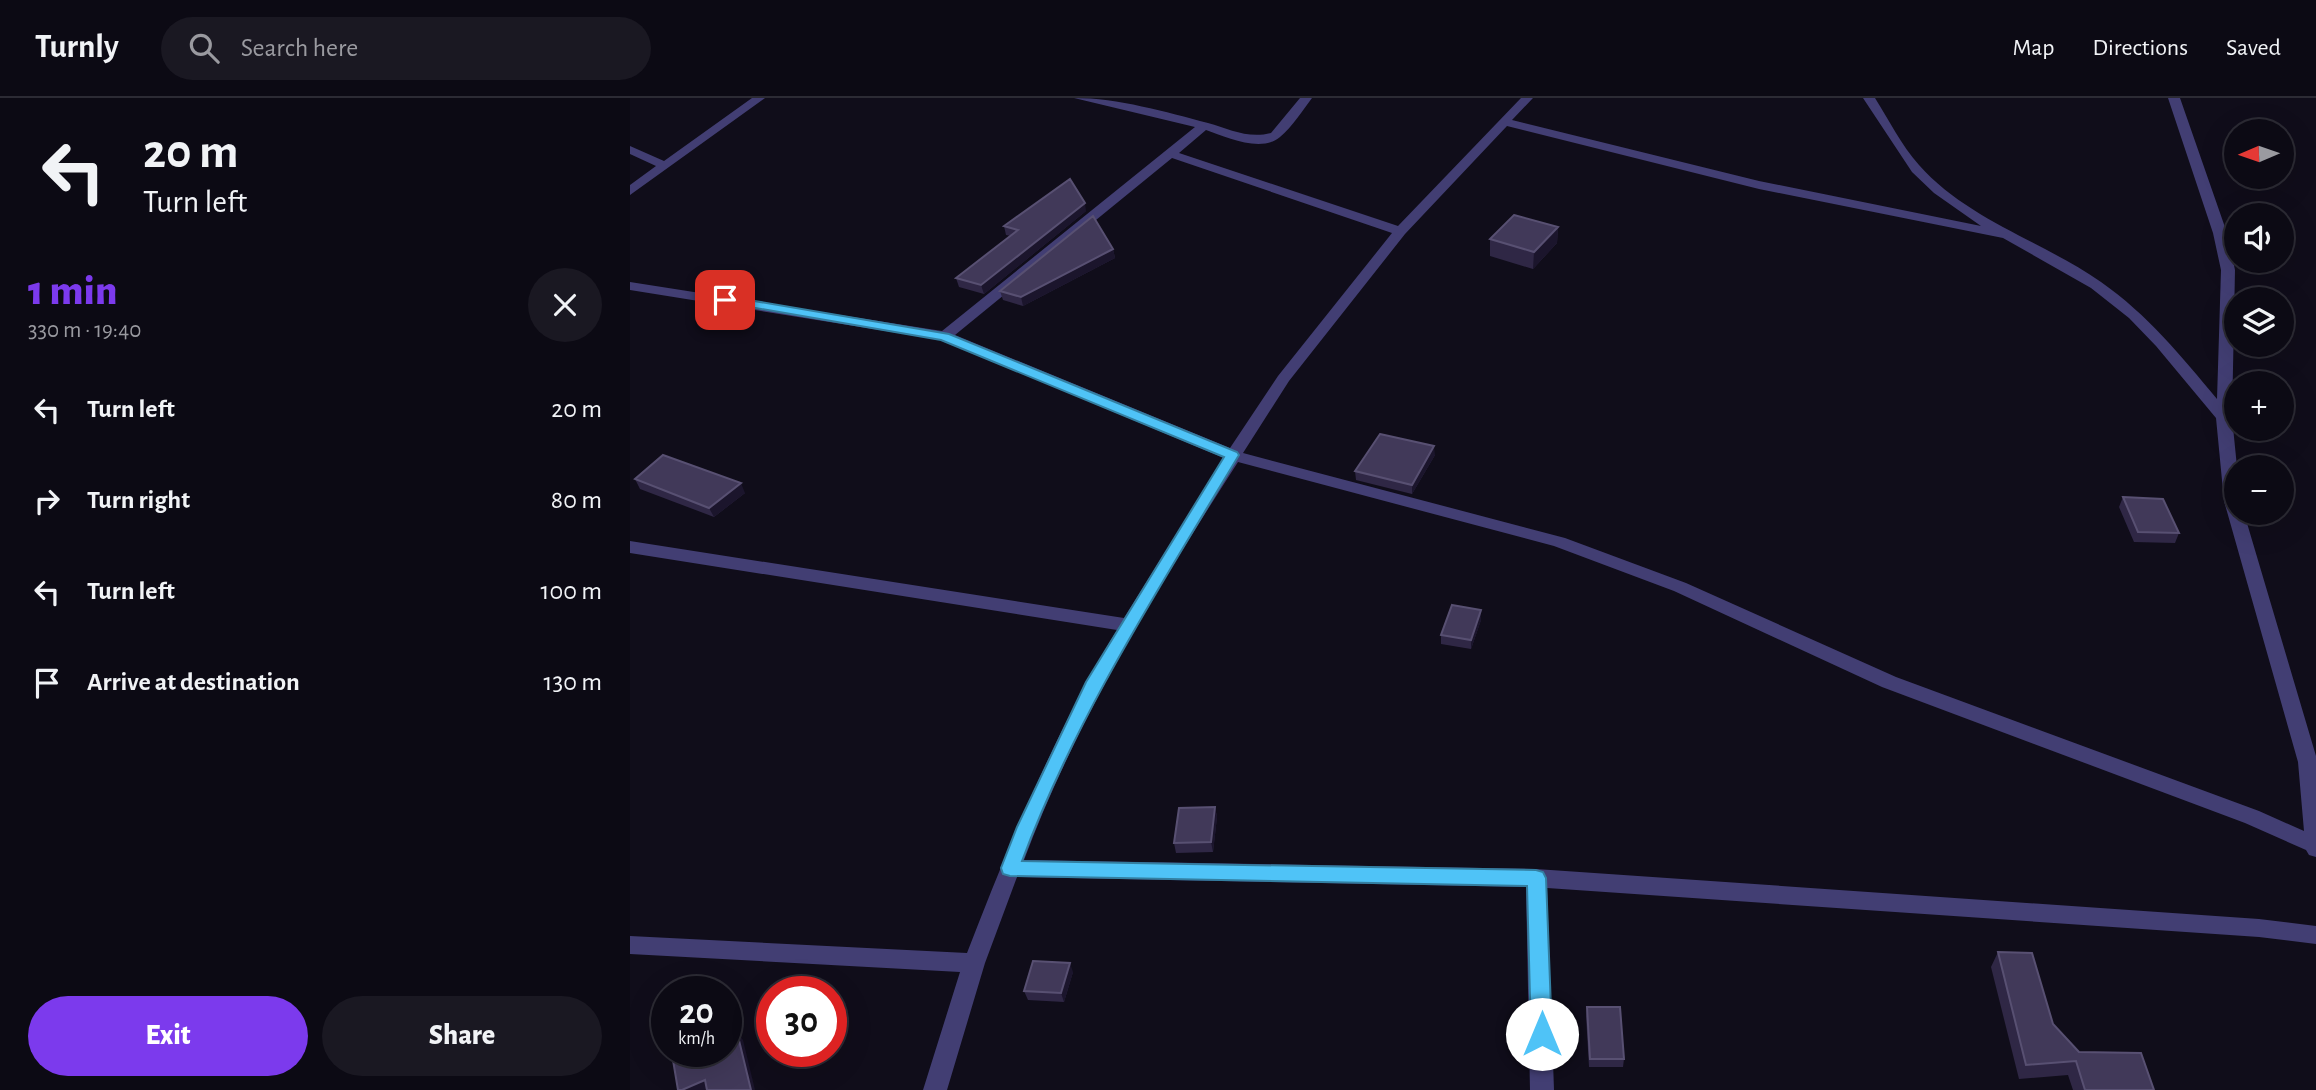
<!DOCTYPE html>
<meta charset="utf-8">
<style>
:root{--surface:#0c0a14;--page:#1a1822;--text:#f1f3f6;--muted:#9a9aa0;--line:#2c2b34;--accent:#7c3aed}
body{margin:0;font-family:"Alegreya Sans",sans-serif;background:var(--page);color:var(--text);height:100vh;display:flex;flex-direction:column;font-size:26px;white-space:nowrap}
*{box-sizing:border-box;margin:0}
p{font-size:23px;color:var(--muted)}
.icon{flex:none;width:38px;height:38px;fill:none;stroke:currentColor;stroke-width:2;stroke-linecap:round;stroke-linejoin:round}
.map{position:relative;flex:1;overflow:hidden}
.side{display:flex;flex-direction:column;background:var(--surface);width:630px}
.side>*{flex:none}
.guide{background:#0c0a14;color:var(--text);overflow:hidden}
.needle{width:46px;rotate:268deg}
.buttons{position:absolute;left:1594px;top:21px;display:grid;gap:14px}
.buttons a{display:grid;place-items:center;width:70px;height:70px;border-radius:50%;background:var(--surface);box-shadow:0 7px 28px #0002,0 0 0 2px var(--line);font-size:35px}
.speed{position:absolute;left:21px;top:878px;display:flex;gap:14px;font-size:35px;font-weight:700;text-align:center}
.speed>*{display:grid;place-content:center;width:91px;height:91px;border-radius:50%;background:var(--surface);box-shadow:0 7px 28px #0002,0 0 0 2px var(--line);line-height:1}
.speed small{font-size:18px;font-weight:400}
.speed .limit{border:10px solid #d22;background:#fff;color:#111}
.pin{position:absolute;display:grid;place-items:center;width:60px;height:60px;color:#fff;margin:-30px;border-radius:14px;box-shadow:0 4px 10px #0006}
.me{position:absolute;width:77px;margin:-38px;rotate:0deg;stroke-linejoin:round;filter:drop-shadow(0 0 5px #0008)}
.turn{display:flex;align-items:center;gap:24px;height:147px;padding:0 28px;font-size:32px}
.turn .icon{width:91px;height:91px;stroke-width:2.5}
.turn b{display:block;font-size:49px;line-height:60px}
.round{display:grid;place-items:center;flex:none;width:74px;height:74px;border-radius:37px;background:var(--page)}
.overview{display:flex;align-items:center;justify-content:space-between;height:119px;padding:0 28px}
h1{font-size:42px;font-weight:800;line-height:52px;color:var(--accent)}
.primary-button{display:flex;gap:14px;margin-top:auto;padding:14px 28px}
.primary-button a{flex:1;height:80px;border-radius:42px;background:var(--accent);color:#fff;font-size:28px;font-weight:800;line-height:80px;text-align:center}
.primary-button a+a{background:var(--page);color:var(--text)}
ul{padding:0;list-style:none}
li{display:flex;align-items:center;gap:21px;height:91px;padding:0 28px}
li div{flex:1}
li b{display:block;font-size:26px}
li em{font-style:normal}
header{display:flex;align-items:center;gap:42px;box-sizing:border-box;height:98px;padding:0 35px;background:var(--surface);border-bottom:2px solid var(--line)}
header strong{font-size:33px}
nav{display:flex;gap:38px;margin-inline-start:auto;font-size:24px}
.search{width:490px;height:63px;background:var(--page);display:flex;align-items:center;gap:18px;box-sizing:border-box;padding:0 24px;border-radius:38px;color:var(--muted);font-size:26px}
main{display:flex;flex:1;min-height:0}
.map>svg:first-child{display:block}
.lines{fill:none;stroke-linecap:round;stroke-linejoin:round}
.minor{fill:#423e73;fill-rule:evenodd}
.wall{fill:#2f2745}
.shaded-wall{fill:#1b152c}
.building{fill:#413959;stroke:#585072;stroke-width:2}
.route{fill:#4fc3f7;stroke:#337fa1;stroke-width:2}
</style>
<header>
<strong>Turnly</strong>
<div class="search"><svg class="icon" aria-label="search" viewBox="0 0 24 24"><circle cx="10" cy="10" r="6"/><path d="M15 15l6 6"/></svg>Search here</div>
<nav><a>Map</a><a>Directions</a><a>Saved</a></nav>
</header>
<main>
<section class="side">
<div class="guide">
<div class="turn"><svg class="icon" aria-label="left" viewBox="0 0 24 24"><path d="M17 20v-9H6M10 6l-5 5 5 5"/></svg><div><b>20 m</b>Turn left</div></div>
</div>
<div class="overview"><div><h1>1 min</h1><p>330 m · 19:40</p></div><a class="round"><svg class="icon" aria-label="close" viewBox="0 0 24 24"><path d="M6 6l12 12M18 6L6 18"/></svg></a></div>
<ul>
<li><svg class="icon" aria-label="left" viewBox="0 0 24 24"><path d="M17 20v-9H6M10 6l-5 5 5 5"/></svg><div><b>Turn left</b></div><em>20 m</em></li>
<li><svg class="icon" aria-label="right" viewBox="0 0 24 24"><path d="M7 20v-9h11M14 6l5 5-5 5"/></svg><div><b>Turn right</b></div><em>80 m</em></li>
<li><svg class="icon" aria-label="left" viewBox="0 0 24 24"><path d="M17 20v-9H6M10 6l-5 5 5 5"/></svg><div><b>Turn left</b></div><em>100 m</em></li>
<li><svg class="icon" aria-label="arrive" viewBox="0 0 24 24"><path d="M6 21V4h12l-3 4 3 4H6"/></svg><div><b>Arrive at destination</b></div><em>130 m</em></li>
</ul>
<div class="primary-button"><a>Exit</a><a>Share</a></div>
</section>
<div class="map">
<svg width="1686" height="992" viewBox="0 0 1686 992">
<rect width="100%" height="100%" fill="#100d1a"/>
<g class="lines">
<path class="minor" d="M 122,0 L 135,0 L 0,97 L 0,87 L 26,68 L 0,56 L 0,48 L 34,63 Z
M 444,0 C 488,0 536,14 578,25 C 599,31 618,41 641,35 L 670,0 L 682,0 C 673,12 662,29 650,39 C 631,55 596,39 576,32 L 549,55 L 768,128 L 891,0 L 903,0 L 882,22 L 1129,83 L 1351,128 L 1304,95 L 1282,74 L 1233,0 L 1245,0 C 1259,22 1271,47 1289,67 C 1338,122 1412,143 1471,184 C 1517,216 1552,259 1587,301 L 1591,172 L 1583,135 L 1538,0 L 1550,0 L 1597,135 L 1605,172 L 1602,319 L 1607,369 L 1606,415 L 1614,415 L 1686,658 L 1686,759 L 1679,757 L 1676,752 L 1615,725 L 1252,589 L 1044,493 L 924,448 L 608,364 C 527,490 447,620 394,762 L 906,771 L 1629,821 L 1686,828 L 1686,846 L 1629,839 L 917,790 L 924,992 L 900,992 L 896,789 L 387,779 L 355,865 L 317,992 L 293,992 L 330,874 L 0,856 L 0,838 L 337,855 C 380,744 425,634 487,532 L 0,455 L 0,443 L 494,520 L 594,360 L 312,242 L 0,192 L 0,184 L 312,233 L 565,29 ZM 877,28 L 1129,91 L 1373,140 L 1461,190 L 1499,220 L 1526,248 L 1586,320 L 1594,403 L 1668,664 L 1674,733 L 1629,713 L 1266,579 L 1056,485 L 935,440 L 613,355 L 659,283 L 775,136 ZM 542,60 L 762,135 L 648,278 L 600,350 L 325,237 Z"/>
</g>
<path class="wall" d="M 456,113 L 354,196 L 329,189 L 326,180 L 381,138 L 376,137 L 374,128 Z
M 928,129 L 927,145 L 903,171 L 860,158 L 860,141 Z
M 483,151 L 485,160 L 393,208 L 373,202 L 370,193 Z
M 805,357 L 782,396 L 726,382 L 725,373 Z
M 5,381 L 115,395 L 84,419 L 10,391 Z
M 1493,399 L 1549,435 L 1545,445 L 1504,444 L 1489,409 Z
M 851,522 L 841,551 L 811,546 L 811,537 Z
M 585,709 L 587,719 L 583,754 L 546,755 L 544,745 Z
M 1368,854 L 1423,926 L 1449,954 L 1524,992 L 1443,992 L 1438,977 L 1389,981 L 1361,869 Z
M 443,874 L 434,904 L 398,902 L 394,893 Z
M 957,909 L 994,961 L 993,969 L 959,969 L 956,918 Z"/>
<path class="shaded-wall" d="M 455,105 L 456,113 L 354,196 L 351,187 Z
M 928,129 L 927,145 L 903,171 L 904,154 Z
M 483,151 L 485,160 L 393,208 L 391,199 Z
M 804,348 L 805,357 L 782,396 L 782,387 Z
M 111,385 L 115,395 L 84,419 L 79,410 Z
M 851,512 L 851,522 L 841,551 L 841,542 Z
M 585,709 L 587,719 L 583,754 L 581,744 Z
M 440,865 L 443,874 L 434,904 L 431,895 Z
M 107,934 L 113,942 L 125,992 L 121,992 Z
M 75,982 L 78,992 L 52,992 Z"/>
<path class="building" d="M 440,81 L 455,105 L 351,187 L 326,180 L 388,132 L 374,128 Z
M 884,117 L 928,129 L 904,154 L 860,141 Z
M 463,118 L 483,151 L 391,199 L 370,193 Z
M 750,336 L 804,348 L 782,387 L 725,373 Z
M 33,357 L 111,385 L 79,410 L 5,381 Z
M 1493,399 L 1533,401 L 1549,435 L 1508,434 Z
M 822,507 L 851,512 L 841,542 L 811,537 Z
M 585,709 L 581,744 L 544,745 L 549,710 Z
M 1368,854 L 1402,855 L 1423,926 L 1449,954 L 1511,955 L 1524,992 L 1455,992 L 1446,963 L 1396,967 Z
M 403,863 L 440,865 L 431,895 L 394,893 Z
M 957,909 L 990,909 L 994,961 L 960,961 Z
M 107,934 L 121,992 L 77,992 L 75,982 L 52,992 L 48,992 L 43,962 L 62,954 L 96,954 L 96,939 Z"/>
<path class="route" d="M 95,198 L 319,236 L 607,354 L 609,357 C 530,489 446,618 392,763 L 906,772 L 913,774 L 916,780 L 922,936 L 919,943 L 912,946 L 904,943 L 901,936 L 897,788 L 380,778 L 373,776 L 371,770 L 387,729 L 456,584 L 594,359 L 311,242 L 91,204 L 91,199 Z"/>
</svg>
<div class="buttons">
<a><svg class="needle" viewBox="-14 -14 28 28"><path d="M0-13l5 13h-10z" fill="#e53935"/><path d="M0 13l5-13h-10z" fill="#9a9aa0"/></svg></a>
<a><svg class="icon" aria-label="sound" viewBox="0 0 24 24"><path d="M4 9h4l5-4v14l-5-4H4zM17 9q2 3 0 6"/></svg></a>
<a><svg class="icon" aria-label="layers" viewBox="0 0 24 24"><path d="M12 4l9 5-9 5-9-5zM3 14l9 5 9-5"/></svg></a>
<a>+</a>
<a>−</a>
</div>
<div class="speed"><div>20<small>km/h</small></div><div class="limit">30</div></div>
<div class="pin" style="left:95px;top:202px;background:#d93025"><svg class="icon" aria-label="arrive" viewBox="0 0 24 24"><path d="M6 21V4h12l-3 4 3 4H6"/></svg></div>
<svg class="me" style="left:912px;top:936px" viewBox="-20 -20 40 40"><circle r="19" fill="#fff"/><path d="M0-13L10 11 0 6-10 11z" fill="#4fc3f7"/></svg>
</div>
</main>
